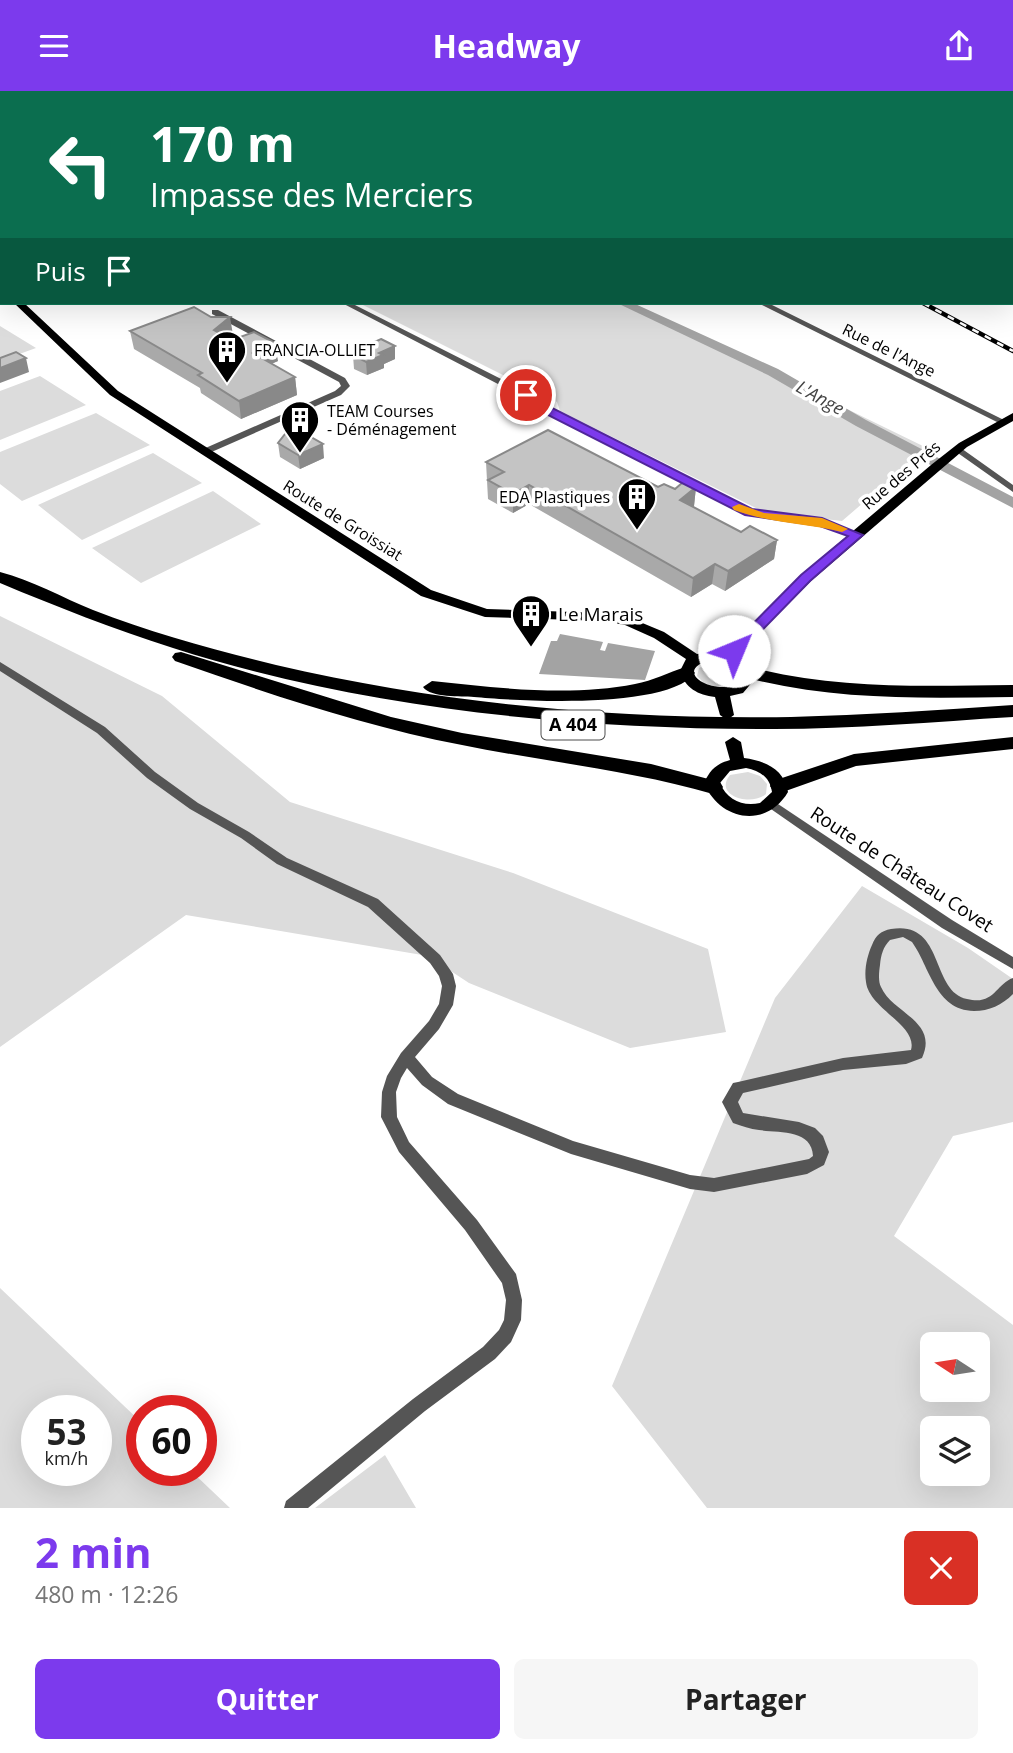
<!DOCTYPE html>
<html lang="fr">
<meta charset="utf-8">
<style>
:root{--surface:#fff;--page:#f6f6f6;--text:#222;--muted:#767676;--accent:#7c3aed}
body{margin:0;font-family:"Open Sans",sans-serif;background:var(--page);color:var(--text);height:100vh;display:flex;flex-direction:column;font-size:26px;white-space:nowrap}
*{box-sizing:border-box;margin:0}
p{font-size:23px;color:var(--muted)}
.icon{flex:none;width:38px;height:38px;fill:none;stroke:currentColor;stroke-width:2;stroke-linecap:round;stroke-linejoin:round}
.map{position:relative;height:1417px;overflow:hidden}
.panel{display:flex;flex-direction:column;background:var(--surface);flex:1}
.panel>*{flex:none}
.banner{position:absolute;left:0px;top:0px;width:1013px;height:214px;box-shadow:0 7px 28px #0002;background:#0b6e4f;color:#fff;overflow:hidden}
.needle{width:46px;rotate:282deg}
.fabs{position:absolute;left:920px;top:1241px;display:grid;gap:14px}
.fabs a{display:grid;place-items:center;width:70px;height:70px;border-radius:10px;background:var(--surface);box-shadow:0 7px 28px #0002;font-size:35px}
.speed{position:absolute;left:21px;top:1304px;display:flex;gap:14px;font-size:35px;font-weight:700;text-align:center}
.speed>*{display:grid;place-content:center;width:91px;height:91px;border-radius:50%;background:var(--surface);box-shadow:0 7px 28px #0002;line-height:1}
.speed small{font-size:18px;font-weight:400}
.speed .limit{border:10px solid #d22;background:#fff;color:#111}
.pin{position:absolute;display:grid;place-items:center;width:60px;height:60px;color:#fff;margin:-30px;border:4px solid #fff;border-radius:50%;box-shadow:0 2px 7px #0007}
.me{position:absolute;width:77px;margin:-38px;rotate:45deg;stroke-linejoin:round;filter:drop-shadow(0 0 5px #0008)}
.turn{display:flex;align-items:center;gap:24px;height:147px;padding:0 35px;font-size:32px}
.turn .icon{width:91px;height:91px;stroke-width:2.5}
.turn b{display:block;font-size:49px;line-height:60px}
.then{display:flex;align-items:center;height:66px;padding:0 35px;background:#0003;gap:14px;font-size:26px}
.round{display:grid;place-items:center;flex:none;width:74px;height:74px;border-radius:10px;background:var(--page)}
.headline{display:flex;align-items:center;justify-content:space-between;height:119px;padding:0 35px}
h1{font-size:42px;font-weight:700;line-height:52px;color:var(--accent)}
.cta{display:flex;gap:14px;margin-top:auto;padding:14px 35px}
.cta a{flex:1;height:80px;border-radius:10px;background:var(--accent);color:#fff;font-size:28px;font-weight:700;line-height:80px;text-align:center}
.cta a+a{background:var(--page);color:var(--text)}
header{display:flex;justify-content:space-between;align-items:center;height:91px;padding:0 35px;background:var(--accent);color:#fff;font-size:32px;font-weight:700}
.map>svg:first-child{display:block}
.green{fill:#dcdcdc;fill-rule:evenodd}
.water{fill:#a3a3a3}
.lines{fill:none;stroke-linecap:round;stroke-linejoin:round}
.river{fill:#a3a3a3;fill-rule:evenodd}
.minor{fill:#555;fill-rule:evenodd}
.major{fill:#000;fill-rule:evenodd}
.highway{fill:#000;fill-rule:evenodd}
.rail-far1-casing{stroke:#000;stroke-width:3.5}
.rail-casing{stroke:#000;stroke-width:4.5}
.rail-far1{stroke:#fff;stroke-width:2;stroke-dasharray:5;stroke-linecap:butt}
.rail{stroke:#fff;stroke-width:2.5;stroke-dasharray:7;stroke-linecap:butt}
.wall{fill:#a9a9a9}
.shaded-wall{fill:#898989}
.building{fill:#c4c4c4;stroke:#898989;stroke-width:2}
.route{fill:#7c3aed;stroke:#51269a;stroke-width:2}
.slow{fill:#f59e0b}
.labels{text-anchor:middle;stroke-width:7;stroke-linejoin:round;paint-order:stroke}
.far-poi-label{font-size:16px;fill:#000;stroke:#fff;text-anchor:start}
.far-street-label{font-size:16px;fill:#000;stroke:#fff}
.far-water-label{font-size:18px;font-style:italic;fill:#444;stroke:#fff}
.shield{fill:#fff;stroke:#4c4c4c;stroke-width:2}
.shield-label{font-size:18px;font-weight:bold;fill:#000}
.poi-label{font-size:19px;fill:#000;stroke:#fff;text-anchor:start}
.street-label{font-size:19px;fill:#000;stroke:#fff}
</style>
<header><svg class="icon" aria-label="menu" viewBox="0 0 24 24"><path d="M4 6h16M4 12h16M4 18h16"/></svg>Headway<svg class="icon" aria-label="share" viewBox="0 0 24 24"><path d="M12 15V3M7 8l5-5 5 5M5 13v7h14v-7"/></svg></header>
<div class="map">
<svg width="1013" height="1417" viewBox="0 0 1013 1417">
<rect width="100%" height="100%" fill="#fff"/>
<path class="green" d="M 478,0 L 1013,0 L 1013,204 L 1012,2 Z
M 359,212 L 630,212 L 927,357 L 842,430 L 764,421 L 560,320 L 557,311 Z
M 0,235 L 36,257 L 0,270 Z
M 40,285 L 86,314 L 0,349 L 0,300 Z
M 96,322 L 150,354 L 22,410 L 0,393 L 0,361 Z
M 153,362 L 202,392 L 82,449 L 38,414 Z
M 213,400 L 261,433 L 141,492 L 92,457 Z
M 0,525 L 162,605 L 290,711 L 513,782 L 708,858 L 726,941 L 630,957 L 469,892 L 428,865 L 186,824 L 0,956 Z
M 713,571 L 724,573 L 733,579 L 733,591 L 716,596 L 704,592 L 697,585 L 699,577 Z
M 748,681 L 760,685 L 767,693 L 766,703 C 751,716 713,705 730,684 Z
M 862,795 L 968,857 L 1013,888 L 1013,1031 L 953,1045 L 894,1145 L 1013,1234 L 1013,1417 L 707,1417 L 612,1295 L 775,907 ZM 933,1253 L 978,1253 L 978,1298 L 933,1298 ZM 933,1337 L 978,1337 L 978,1382 L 933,1382 Z
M 0,1197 L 142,1332 L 142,1379 L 190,1379 L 230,1417 L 0,1417 ZM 37,1320 L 96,1320 L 96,1379 L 37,1379 Z
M 385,1364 L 416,1417 L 315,1417 Z"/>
<path class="water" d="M 560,543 L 603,551 L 600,559 L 605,560 L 608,552 L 655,560 L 645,589 L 539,583 L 551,550 L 557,550 Z"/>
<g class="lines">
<path class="river" d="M 215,0 L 225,0 L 226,2 L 216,2 Z
M 617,212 L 633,212 L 778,278 L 866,329 L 1013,406 L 1013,417 L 856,335 L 768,284 Z"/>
<path class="minor" d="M 381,0 L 387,0 L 388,2 L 382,2 Z
M 422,0 L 428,0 L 420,2 Z
M 0,26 L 2,26 L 2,30 L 0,30 Z
M 0,64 L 2,64 L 2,68 L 0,68 Z
M 0,131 L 2,131 L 2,136 L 0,136 Z
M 0,146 L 2,146 L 2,150 L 0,150 Z
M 1012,205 L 1013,205 L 1013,209 L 1012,209 Z
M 342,212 L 351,212 L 529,302 L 547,316 L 751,419 L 822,428 L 862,444 L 857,447 L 820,434 L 746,424 L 541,320 L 523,306 Z
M 758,212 L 768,212 L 1008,331 L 1001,333 Z
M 212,219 L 218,219 L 345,287 L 350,295 L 341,304 L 207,363 L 201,363 L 201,359 L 335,300 L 341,295 L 339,291 L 212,223 Z
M 958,355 L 1013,394 L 1013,401 L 955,360 L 953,358 Z
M 0,571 L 105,636 L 155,681 L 198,712 L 249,741 L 287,767 L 378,808 L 440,864 L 453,883 L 456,895 L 453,914 L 439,938 L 415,966 L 432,986 L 458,1003 L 573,1050 L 690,1084 L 714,1087 L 809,1068 L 813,1065 C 812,1038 779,1042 759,1039 C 750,1038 742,1035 733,1032 L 722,1011 L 733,992 L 738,991 L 843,967 L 911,959 C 918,934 869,918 866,891 C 864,879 867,865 872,854 C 876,844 881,840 891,838 C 945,829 930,900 967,908 C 994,915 996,893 1013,887 L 1013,903 C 1002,914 989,920 974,920 C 935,919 930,876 912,851 L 903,846 L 890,849 C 883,856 881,864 880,874 C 879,881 878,890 881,896 C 892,922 939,930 922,967 L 906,973 L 843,979 L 743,1002 L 738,1011 L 743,1022 L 799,1031 L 815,1037 L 823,1045 L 829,1061 L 824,1074 L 807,1083 L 714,1101 L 690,1098 L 571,1063 L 448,1013 L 422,994 L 407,977 L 401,987 L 396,1001 L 397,1026 L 409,1051 L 477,1129 L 516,1183 L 522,1209 L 521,1229 L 511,1251 L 495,1268 L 425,1320 L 308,1417 L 284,1417 L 286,1410 L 413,1308 L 483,1256 L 499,1239 L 504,1229 L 506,1209 L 502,1192 L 465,1139 L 399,1061 L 381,1026 L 382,1001 L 387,985 L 401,962 L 429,930 L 439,913 L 442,895 L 439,885 L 430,872 L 368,816 L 277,773 L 241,747 L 190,718 L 147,687 L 97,642 L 0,580 Z
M 772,709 L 952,829 L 1013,866 L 1013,878 L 942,837 L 768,716 L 766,713 L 768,710 Z"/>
<path class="major" d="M 534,0 L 545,0 L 547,2 L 536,2 Z
M 766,0 L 780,2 L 768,2 Z
M 0,39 L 2,39 L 2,46 L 0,46 Z
M 1012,63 L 1013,63 L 1013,67 L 1012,67 Z
M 2,125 L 2,131 L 0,132 L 0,126 Z
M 1012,156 L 1013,156 L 1013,163 L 1012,162 Z
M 0,190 L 2,191 L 2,198 L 0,197 Z
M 14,212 L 24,212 L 118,300 L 431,499 L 487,518 L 603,522 L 628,526 L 664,541 L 697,563 L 715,560 L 724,561 L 801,484 L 931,374 L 959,352 L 1013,322 L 1013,330 L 967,356 L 939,380 L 811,490 L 736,565 L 748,573 L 754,589 L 743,602 L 730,605 L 734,624 L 727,629 L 720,624 L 715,606 C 698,604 685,597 680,580 L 686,568 L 654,547 L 625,534 L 603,530 L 485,526 L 421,505 L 110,304 ZM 715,568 C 728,571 736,575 740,588 L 733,595 C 702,601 673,576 715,568 Z
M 733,646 L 741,651 L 744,667 C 766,670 784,678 788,701 C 766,738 720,730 704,692 C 710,679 716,673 730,669 L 725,651 ZM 746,677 C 760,680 770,686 772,701 L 760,712 C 743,716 727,709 720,692 L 730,680 Z"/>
<path class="highway" d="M 0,481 C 32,489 63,507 93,519 C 152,542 214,559 276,574 C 443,613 619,629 791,626 C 865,624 939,619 1013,614 L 1013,626 C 929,631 844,639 759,638 C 563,637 361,617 173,557 C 114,538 57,516 0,492 Z
M 181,561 L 391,626 L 462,642 L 651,673 L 720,691 L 723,696 L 720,701 L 713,703 C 630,679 546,671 462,654 C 364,635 269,603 175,570 L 172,566 L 175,562 Z
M 746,575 C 834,599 922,595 1013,594 L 1013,606 C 920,607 830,610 740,585 L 737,581 Z
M 686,576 L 692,578 L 695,582 C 667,619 518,610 474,606 C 461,605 431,607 423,596 L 432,590 C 498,597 570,606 635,593 C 653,590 669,581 686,576 Z
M 1013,646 L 1013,658 L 856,675 L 780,702 L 773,700 L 770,695 L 773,690 L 854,663 Z"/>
<g class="rail-far1-casing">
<path id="rail-far1" d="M 246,0 L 249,2"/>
</g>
<g class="rail-casing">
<path id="rail" d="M 923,212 L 1013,260"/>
</g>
<use href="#rail-far1" class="rail-far1"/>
<use href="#rail" class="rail"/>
</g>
<path class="wall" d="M 130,240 L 233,244 L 228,247 L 278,270 L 271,273 L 295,286 L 297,304 L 241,328 L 201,302 L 200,297 L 134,258 Z
M 358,258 L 395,268 L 384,273 L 384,277 L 367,284 L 354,278 L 353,264 L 358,262 Z
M 278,352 L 324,367 L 300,378 L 280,366 Z
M 486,371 L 675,398 L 696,396 L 694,415 L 693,416 L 741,441 L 777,449 L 774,468 L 725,500 L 712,493 L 691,506 L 529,413 L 513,422 L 488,408 Z"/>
<path class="shaded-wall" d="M 230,226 L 233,244 L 217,257 L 214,239 Z
M 275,252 L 278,270 L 255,280 L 253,262 Z
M 395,255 L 395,268 L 384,273 L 384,277 L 367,284 L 366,271 L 379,262 Z
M 26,267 L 29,281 L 0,292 L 0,277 Z
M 295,286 L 297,304 L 241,328 L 239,310 Z
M 323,353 L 324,367 L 300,378 L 298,364 Z
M 529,394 L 529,413 L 513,422 L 513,403 Z
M 696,396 L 694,415 L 678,428 L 680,409 Z
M 777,449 L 774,468 L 725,500 L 728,480 Z
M 715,473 L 712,493 L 691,506 L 693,487 Z"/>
<path class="building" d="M 194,216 L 211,226 L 230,226 L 214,239 L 232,249 L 254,241 L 275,252 L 253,262 L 295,286 L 239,310 L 198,284 L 202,282 L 130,240 Z
M 381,248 L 395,255 L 379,262 L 383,264 L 366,271 L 353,264 L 362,260 L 358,258 Z
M 16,261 L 26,267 L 0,277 L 0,267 Z
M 297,338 L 323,353 L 298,364 L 278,352 L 285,343 Z
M 548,339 L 658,396 L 664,393 L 675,398 L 682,392 L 692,393 L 696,396 L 680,409 L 741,441 L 750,435 L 777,449 L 728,480 L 715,473 L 693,487 L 529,394 L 513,403 L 488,389 L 504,381 L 486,371 Z"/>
<path class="route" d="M 526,301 L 548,315 L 752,418 L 822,427 L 863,444 L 810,490 L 739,563 L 729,563 L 729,557 L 801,484 L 848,445 L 820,435 L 745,424 L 540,320 L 522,307 L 521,304 Z"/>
<path class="slow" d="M 739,413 L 764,422 L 822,427 L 848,438 L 842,441 C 806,432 769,432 734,419 L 732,416 Z"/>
<defs>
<g id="building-pin" transform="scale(2.0125)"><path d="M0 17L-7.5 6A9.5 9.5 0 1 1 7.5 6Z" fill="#000" stroke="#fff"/><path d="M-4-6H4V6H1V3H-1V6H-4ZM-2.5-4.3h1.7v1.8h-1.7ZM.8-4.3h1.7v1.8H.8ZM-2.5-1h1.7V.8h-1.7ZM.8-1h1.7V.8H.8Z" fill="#fff"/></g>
</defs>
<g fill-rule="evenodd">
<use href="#building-pin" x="227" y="259"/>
<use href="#building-pin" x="300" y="329"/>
<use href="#building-pin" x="637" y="406"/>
<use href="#building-pin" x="531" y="523"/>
</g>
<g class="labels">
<g class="far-poi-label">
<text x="254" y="265">FRANCIA-OLLIET</text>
<text x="327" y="326">TEAM Courses<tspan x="327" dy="18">- Déménagement</tspan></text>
<text x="610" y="412" text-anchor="end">EDA Plastiques</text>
</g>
<g class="far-street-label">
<text transform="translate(889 259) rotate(26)" y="6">Rue de l'Ange</text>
<text transform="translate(901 384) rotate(-40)" y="6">Rue des Prés</text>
<text transform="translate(343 429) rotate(32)" y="6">Route de Groissiat</text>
</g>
<g class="far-water-label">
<text transform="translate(820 307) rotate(29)" y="6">L'Ange</text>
</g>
<rect class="shield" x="541.5" y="619.5" width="63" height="29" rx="5"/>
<g class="shield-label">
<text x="573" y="640">A 404</text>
</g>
<g class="poi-label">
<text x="558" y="530">Le Marais</text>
</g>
<g class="street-label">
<text transform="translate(902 778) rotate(33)" y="7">Route de Château Covet</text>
</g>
</g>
</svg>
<div class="fabs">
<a><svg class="needle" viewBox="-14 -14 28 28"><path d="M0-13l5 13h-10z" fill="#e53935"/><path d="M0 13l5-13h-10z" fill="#767676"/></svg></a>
<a><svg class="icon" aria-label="layers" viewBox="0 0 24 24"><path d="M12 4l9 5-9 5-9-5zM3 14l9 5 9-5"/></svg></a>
</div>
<div class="speed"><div>53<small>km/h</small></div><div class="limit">60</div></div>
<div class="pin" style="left:526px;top:304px;background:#d93025"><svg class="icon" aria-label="arrive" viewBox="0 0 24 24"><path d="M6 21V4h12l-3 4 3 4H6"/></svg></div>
<svg class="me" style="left:734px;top:560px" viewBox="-20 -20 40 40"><circle r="19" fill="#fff"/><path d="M0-13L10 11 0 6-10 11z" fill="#7c3aed"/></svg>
<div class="banner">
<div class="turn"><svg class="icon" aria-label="left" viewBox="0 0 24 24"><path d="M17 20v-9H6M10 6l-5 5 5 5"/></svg><div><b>170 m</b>Impasse des Merciers</div></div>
<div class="then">Puis<svg class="icon" aria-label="arrive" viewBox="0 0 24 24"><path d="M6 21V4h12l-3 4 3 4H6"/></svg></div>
</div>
</div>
<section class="panel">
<div class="headline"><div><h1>2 min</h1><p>480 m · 12:26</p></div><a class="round" style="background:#d93025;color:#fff"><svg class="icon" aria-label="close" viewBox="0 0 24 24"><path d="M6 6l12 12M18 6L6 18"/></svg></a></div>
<div class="cta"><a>Quitter</a><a>Partager</a></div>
</section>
